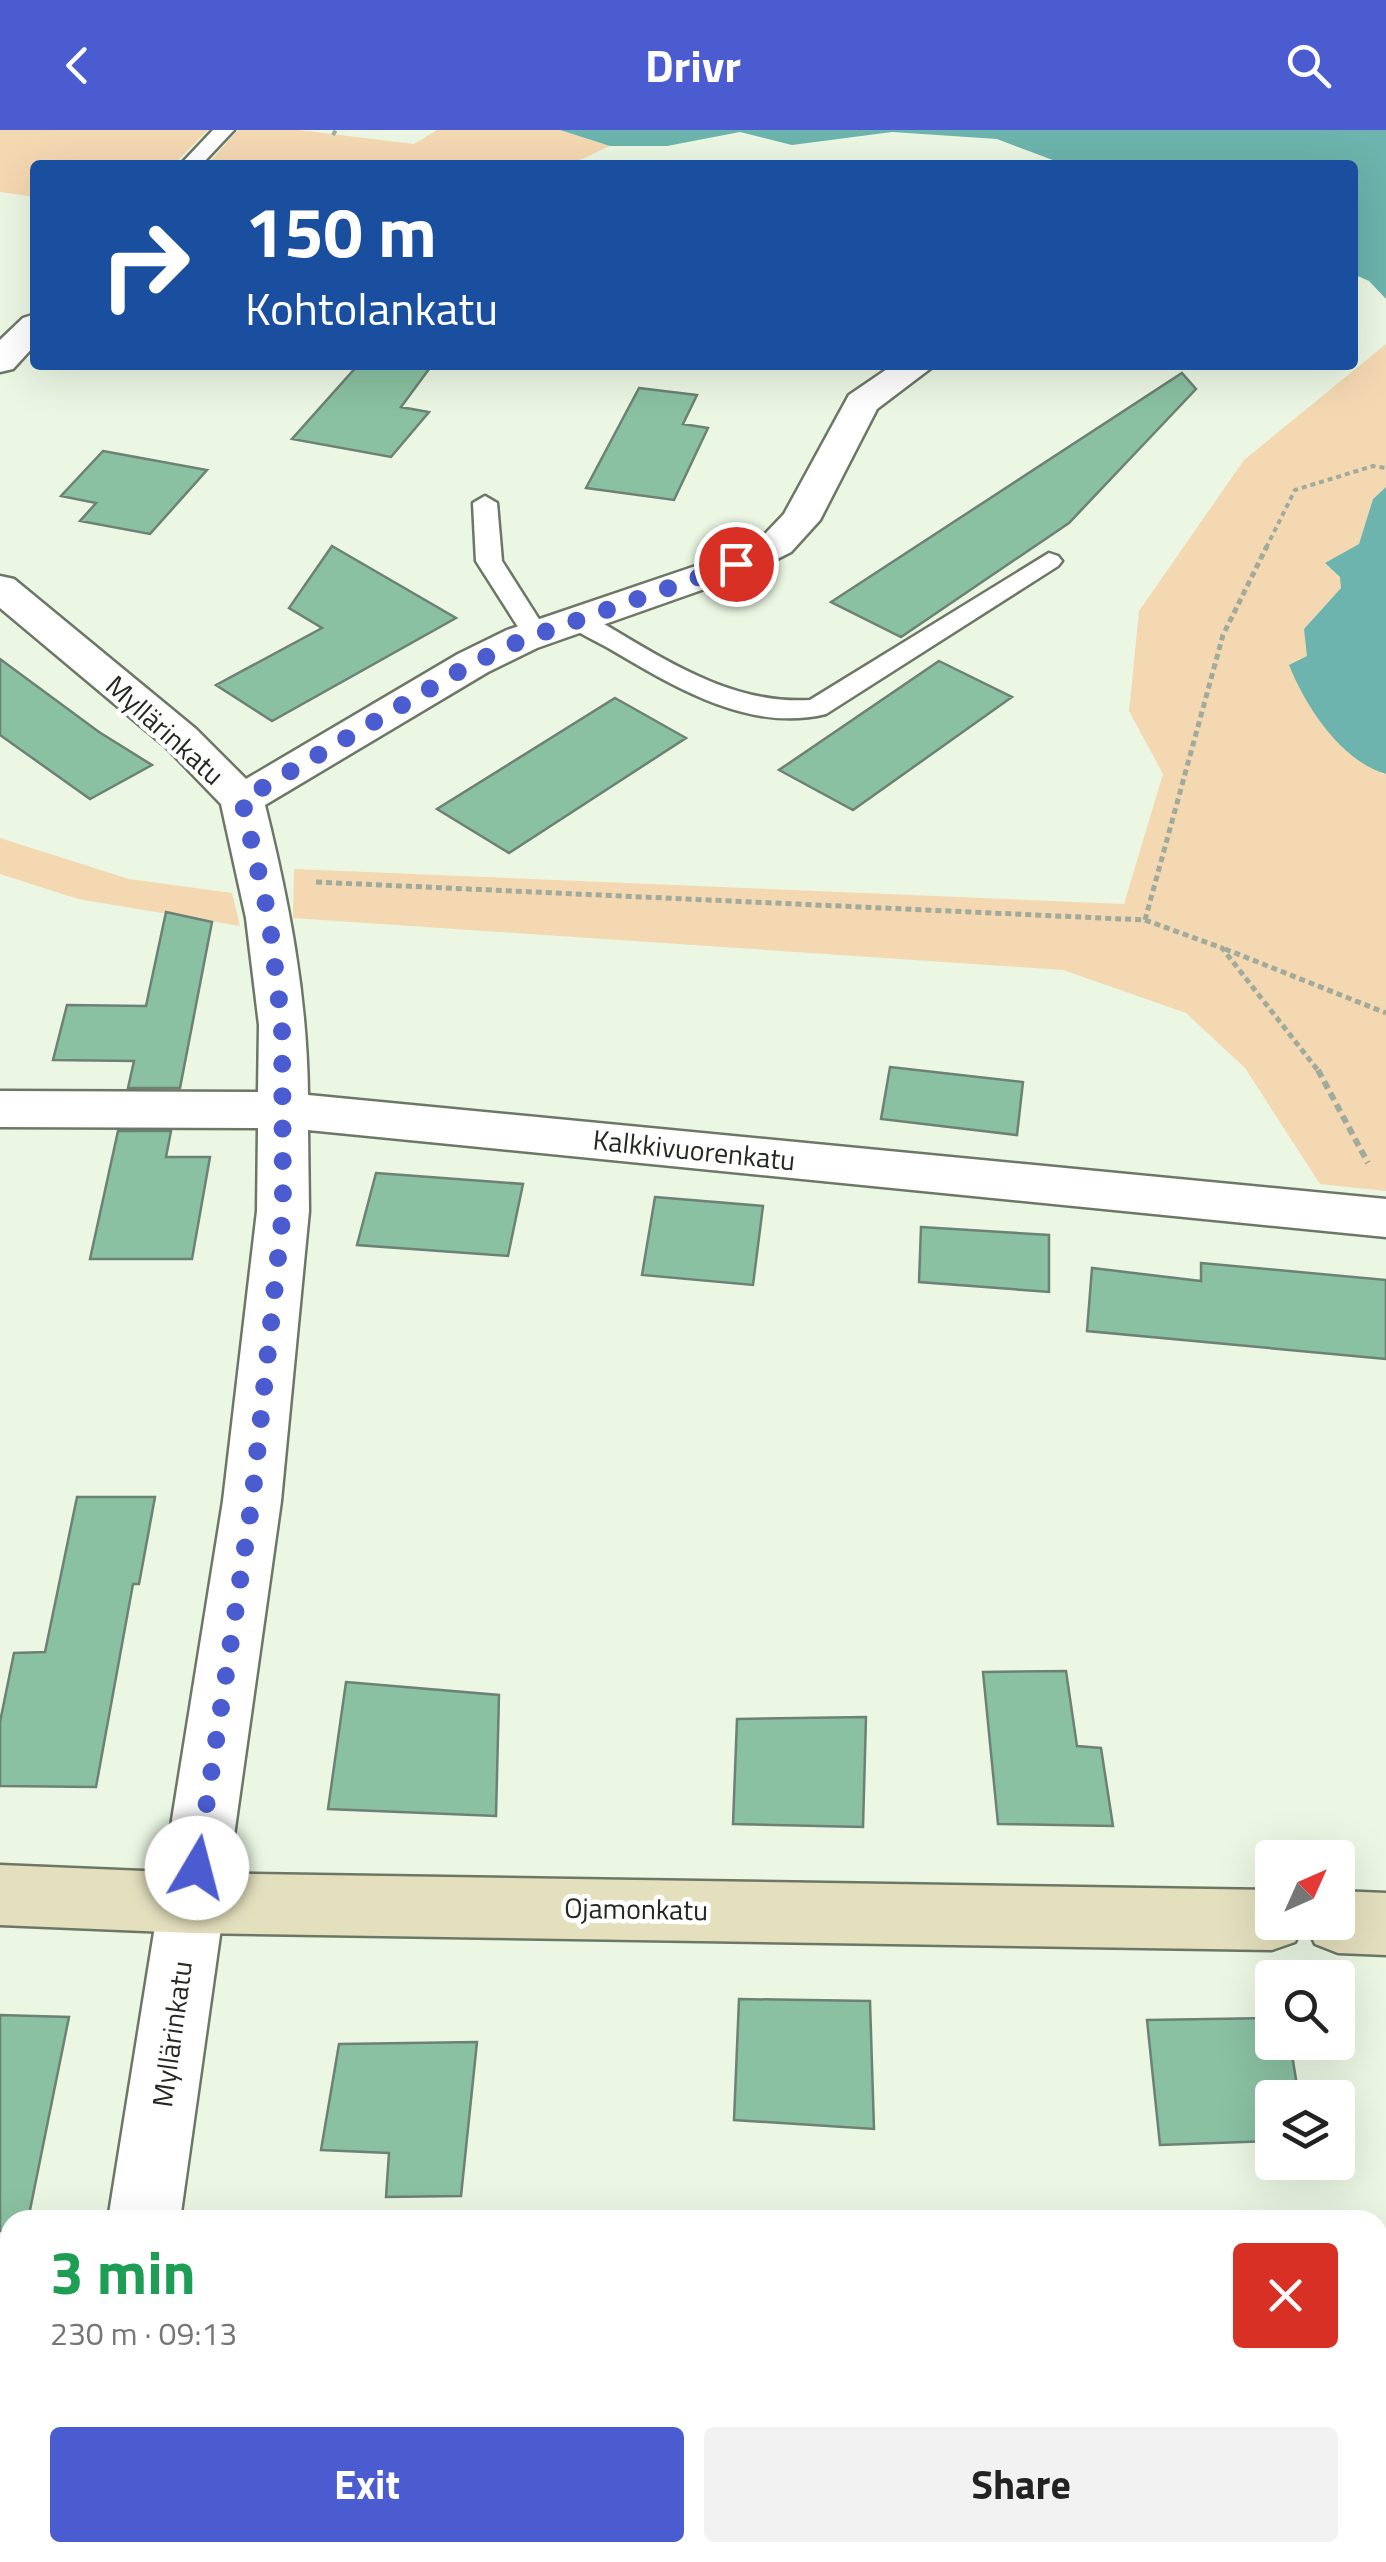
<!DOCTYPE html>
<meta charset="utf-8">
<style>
:root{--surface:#fff;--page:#f2f2f2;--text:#222;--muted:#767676;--accent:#4b5cd1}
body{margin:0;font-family:"Titillium Web",sans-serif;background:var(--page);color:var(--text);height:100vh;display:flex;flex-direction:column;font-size:38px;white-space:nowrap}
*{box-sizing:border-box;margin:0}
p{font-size:32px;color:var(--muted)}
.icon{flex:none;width:55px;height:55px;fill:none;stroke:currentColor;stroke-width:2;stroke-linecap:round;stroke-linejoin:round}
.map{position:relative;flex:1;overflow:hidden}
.side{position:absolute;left:0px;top:2080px;width:1388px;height:352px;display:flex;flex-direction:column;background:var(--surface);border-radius:30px 30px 0 0;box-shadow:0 10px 40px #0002}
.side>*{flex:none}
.top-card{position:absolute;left:30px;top:30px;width:1328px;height:210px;border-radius:10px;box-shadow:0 10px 40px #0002;background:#1a4fa0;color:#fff;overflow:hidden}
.needle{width:65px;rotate:45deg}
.fabs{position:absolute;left:1255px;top:1710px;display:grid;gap:20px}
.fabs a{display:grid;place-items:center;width:100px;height:100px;border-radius:10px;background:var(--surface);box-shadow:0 10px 40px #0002;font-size:50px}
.pin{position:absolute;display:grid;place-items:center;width:85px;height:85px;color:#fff;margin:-42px;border:5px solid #fff;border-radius:50%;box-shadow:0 2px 10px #0007}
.me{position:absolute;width:110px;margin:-55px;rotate:8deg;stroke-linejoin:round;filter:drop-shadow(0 0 8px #0008)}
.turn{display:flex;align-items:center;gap:35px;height:210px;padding:0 50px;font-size:45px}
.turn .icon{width:130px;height:130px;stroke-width:2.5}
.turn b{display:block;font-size:70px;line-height:85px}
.round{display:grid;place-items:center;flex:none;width:105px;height:105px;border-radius:10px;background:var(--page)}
.summary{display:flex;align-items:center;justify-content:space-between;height:170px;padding:0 50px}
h1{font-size:60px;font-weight:700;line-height:75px;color:#1e9e55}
.button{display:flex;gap:20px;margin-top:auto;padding:20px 50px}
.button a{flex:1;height:115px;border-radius:10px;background:var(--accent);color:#fff;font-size:40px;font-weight:700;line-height:115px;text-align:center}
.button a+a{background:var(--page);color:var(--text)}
header{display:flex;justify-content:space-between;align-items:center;height:130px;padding:0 50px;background:var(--accent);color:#fff;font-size:45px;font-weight:700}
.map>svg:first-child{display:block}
.green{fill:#f4d8b2}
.water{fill:#6cb4ad}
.building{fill:#8ac1a2;stroke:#6d8175;stroke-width:2.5}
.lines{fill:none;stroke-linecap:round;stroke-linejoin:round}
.lane-casing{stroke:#6d7766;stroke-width:5}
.street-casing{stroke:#6d7766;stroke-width:5}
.secondary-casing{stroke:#6d7766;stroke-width:5}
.path-far2{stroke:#a1ab9b;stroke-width:4;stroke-dasharray:5 4;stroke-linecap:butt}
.path-far1{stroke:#a1ab9b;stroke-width:5;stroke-dasharray:6 4;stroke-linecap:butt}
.path{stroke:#a1ab9b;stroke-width:6;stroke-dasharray:8 5;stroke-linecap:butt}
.lane{fill:#fff;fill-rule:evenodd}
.street{fill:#fff;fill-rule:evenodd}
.secondary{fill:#e4e0be;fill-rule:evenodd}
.route{stroke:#4b5cd1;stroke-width:18;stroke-dasharray:0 32.4}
.labels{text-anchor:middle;stroke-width:9;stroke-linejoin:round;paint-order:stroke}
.street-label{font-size:28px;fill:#252921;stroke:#fff}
</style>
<header><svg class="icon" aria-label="back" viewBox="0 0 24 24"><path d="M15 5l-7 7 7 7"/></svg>Drivr<svg class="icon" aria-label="search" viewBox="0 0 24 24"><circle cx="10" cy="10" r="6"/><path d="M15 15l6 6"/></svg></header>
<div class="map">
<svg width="1386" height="2432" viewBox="0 0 1386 2432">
<rect width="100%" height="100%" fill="#ebf7e3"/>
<path class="green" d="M 0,0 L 208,0 L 173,35 L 35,35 L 35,67 L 0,62 Z
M 238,0 L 299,0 L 414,14 L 437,0 L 560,0 L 610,16 L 569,35 L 207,35 Z
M 1386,214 L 1386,357 L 1373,369 L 1359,414 L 1326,434 L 1341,448 L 1341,458 L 1304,499 L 1382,644 L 1386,644 L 1386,1061 L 1320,1054 L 1245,938 L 1186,883 L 1063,840 L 293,788 L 294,739 L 1124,774 L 1163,644 L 1129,581 L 1139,481 L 1244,330 Z
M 0,708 L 129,749 L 232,763 L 240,796 L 78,769 L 0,744 Z"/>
<path class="water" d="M 560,0 L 1386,0 L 1386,169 L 1369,151 L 1353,144 L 1352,35 L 1066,35 L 997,9 L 892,2 L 792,15 L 740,2 L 667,16 L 610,16 Z
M 1386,357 L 1386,644 C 1341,631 1306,577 1289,535 L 1307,526 L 1304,499 L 1341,458 L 1340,447 L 1325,433 L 1359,414 L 1373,369 Z"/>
<path class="building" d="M 358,235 L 432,235 L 401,277 L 429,282 L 391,327 L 292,309 Z
M 1182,243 L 1196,259 L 1069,393 L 901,507 L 831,472 Z
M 639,258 L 697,265 L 683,294 L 708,298 L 674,370 L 586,358 Z
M 103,321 L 207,340 L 150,404 L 80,391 L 96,373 L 61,366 Z
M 332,416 L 456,488 L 272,591 L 216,555 L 322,498 L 289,478 Z
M 0,529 L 99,602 L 152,635 L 90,669 L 0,605 Z
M 939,531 L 1012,567 L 853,680 L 779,640 Z
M 615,568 L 686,608 L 509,723 L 437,679 Z
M 166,782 L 212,792 L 180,958 L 128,958 L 134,931 L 53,930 L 67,875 L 146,876 Z
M 890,937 L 1023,952 L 1017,1005 L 881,989 Z
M 118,1001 L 171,1001 L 166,1027 L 210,1027 L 192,1129 L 90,1129 Z
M 376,1043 L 523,1054 L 508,1126 L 357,1115 Z
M 655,1067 L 763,1076 L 753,1155 L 642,1145 Z
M 921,1097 L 1049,1105 L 1049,1162 L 919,1152 Z
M 1201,1133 L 1386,1150 L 1386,1229 L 1087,1201 L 1092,1138 L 1201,1151 Z
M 77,1367 L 155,1367 L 139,1454 L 133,1454 L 96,1657 L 0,1656 L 0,1592 L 14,1523 L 45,1522 Z
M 1066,1541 L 1077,1616 L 1101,1618 L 1113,1696 L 998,1694 L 983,1542 Z
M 346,1552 L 499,1565 L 496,1686 L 328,1679 Z
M 866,1587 L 863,1697 L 733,1694 L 737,1589 Z
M 739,1869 L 870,1871 L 874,1999 L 734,1990 Z
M 0,1885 L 69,1887 L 28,2090 L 10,2090 L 10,2102 L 0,2101 Z
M 1272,1888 L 1272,1912 L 1290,1912 L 1299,1968 L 1272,1968 L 1272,2011 L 1160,2015 L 1147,1890 Z
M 477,1912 L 461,2066 L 386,2067 L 389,2023 L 321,2020 L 339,1914 Z"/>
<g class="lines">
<g class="lane-casing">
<path id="lane" d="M 213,0 L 234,0 L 201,35 L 180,35 Z
M 485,366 L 497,373 L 502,431 L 549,505 L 545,511 L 527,511 L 476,431 L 473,373 Z
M 1049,423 L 1058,426 L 1062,431 L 1058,436 L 826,584 C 749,603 673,556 610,519 C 595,510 575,503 565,490 L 578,482 L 587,484 C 657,524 726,575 810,570 Z"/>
</g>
<g class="street-casing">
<path id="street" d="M 35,184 L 35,215 L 13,239 L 0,242 L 0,210 L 23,188 Z
M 893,235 L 935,235 L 877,279 L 820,390 L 791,422 L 750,443 L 537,518 L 488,542 L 265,675 C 289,772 307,865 308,965 L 1386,1069 L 1386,1107 L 308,1000 L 309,1081 L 281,1371 L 180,2090 L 108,2090 L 223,1371 L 257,1081 L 258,998 L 0,997 L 0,961 L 258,962 L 259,895 L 246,788 L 221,674 L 166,617 L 0,478 L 0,446 L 14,449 L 196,599 L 246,649 L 458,524 L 507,500 L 722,427 L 763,406 L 784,384 L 849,265 Z
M 58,2422 L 136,2422 L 135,2432 L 57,2432 Z"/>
</g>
<g class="secondary-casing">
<path id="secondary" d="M 0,1735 L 192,1743 L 1272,1760 L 1272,1792 L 1304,1792 L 1295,1812 L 1272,1820 L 192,1803 L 0,1795 Z
M 1338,1761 L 1386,1763 L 1386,1825 L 1338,1823 L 1315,1814 L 1305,1792 L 1338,1792 Z"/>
</g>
<path class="path-far2" d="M 333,5 L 336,0
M 1141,35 L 1145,35
M 1266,418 L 1295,360 L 1373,336 L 1386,338"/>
<path class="path-far1" d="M 316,752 L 1145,790 L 1222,818 L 1320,943
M 1145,790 L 1223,505 L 1267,416
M 1225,819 L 1386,883"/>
<path class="path" d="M 1318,940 L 1368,1033"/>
<use href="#lane" class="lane"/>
<use href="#street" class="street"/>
<use href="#secondary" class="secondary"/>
</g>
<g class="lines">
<path class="route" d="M 197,1738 L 252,1371 L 283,1081 L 282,895 L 269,788 L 242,670 L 473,533 L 522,510 L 736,434"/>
</g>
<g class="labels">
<g class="street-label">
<text transform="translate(165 600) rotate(42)" y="10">Myllärinkatu</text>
<text transform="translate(694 1020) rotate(6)" y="10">Kalkkivuorenkatu</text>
<text transform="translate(636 1779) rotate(1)" y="10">Ojamonkatu</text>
<text transform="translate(172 1904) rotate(-82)" y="10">Myllärinkatu</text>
</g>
</g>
</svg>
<div class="fabs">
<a><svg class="needle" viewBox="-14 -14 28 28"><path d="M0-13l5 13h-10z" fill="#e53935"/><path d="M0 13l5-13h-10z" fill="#767676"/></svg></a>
<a><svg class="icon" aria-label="search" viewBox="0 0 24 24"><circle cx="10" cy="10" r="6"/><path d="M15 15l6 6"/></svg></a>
<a><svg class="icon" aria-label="layers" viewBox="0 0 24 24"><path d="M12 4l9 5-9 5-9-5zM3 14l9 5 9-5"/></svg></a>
</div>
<div class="pin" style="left:736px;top:434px;background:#d93025"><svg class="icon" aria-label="arrive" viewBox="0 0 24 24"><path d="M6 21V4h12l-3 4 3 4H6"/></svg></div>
<svg class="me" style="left:197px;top:1738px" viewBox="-20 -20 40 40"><circle r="19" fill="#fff"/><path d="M0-13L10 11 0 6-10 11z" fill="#4b5cd1"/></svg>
<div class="top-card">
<div class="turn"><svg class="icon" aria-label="right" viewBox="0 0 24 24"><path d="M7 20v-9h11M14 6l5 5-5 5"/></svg><div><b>150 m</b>Kohtolankatu</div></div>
</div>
<section class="side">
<div class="summary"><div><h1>3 min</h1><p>230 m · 09:13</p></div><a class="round" style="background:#d93025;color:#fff"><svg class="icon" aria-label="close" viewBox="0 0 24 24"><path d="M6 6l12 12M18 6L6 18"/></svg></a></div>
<div class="button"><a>Exit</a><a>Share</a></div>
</section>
</div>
